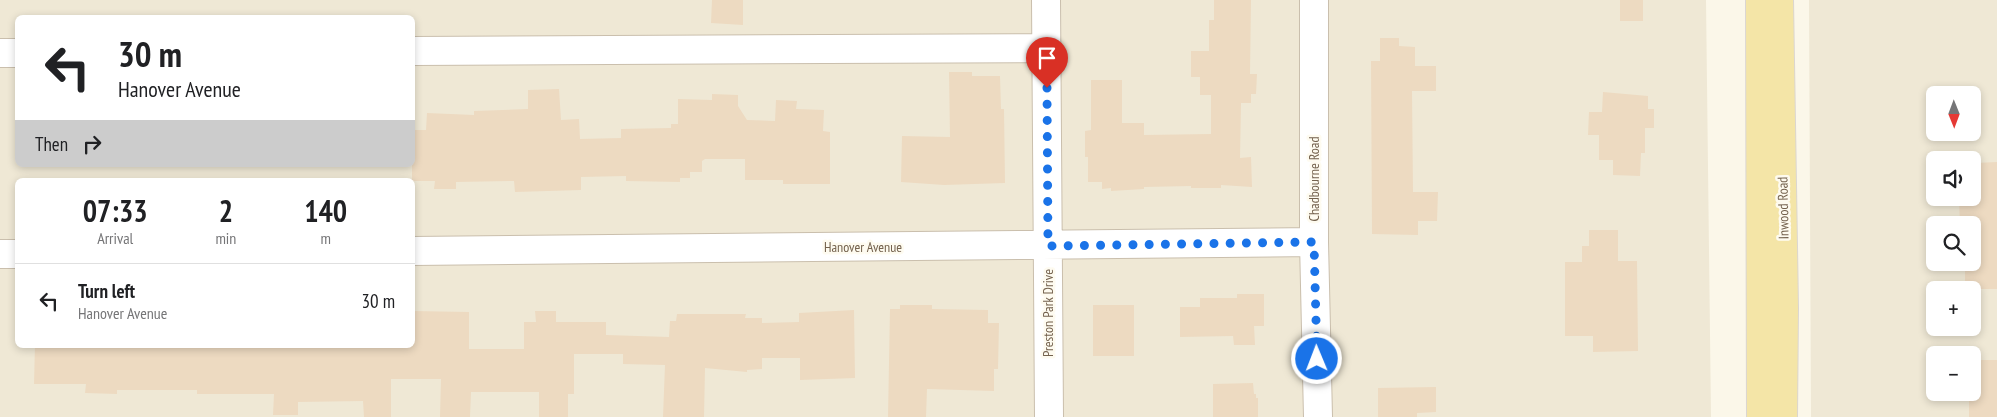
<!DOCTYPE html>
<meta charset="utf-8">
<style>
:root{--surface:#fff;--page:#f2f2f2;--text:#202124;--muted:#757577;--line:#e0e0e0}
body{margin:0;font-family:"PT Sans Narrow",sans-serif;background:var(--page);color:var(--text);height:100vh;display:flex;flex-direction:column;font-size:19px;white-space:nowrap}
*{box-sizing:border-box;margin:0}
p{font-size:16px;color:var(--muted)}
.icon{flex:none;width:28px;height:28px;fill:none;stroke:currentColor;stroke-width:2;stroke-linecap:round;stroke-linejoin:round}
.map{position:relative;flex:1;overflow:hidden}
.side{position:absolute;left:15px;top:178px;width:400px;height:170px;display:flex;flex-direction:column;background:var(--surface);border-radius:8px;box-shadow:0 2px 8px #0003}
.side>*{flex:none}
.top-card{position:absolute;left:15px;top:15px;width:400px;height:152px;border-radius:8px;box-shadow:0 2px 8px #0003;background:#fff;color:var(--text);overflow:hidden}
.needle{width:32px;rotate:179deg}
.buttons{position:absolute;left:1926px;top:86px;display:grid;gap:10px}
.buttons a{display:grid;place-items:center;width:55px;height:55px;border-radius:8px;background:var(--surface);box-shadow:0 2px 8px #0003;font-size:25px}
.pin{position:absolute;display:grid;place-items:center;width:42px;height:42px;color:#fff;margin:-51px -21px;border-radius:50% 50% 50% 0;rotate:-45deg;box-shadow:0 0 5px #0007}
.pin .icon{rotate:45deg}
.me{position:absolute;width:55px;margin:-28px;rotate:359deg;stroke-linejoin:round;filter:drop-shadow(0 0 4px #0008)}
.turn{display:flex;align-items:center;gap:18px;height:105px;padding:0 20px;font-size:22px}
.turn .icon{width:65px;height:65px;stroke-width:2.5}
.turn b{display:block;font-size:35px;line-height:42px}
.then{display:flex;align-items:center;height:48px;padding:0 20px;background:#0003;gap:10px;font-size:19px}
.eta{display:flex;justify-content:space-evenly;align-items:center;height:85px;text-align:center}
.eta b{font-size:30px;font-weight:800;line-height:35px}
ul{padding:0;list-style:none}
li{display:flex;align-items:center;gap:15px;height:75px;padding:0 20px;border-top:1px solid var(--line)}
li div{flex:1}
li b{display:block;font-size:19px}
li em{font-style:normal}
.map>svg:first-child{display:block}
.residential{fill:#efe8d5;fill-rule:evenodd}
.building{fill:#eddac1}
.lines{fill:none;stroke-linecap:round;stroke-linejoin:round}
.minor-casing{stroke:#cabfad;stroke-width:30}
.major-casing{stroke:#dbd6d1;stroke-width:30}
.minor{stroke:#fff;stroke-width:28}
.major{stroke:#f4e5a7;stroke-width:28}
.route{stroke:#1a73e8;stroke-width:9;stroke-dasharray:0 16.2}
.labels{text-anchor:middle;stroke-width:5;stroke-linejoin:round;paint-order:stroke}
.street-label{font-size:14px;fill:#74624e;stroke:#fefbf0}
</style>
<div class="map">
<svg width="1997" height="417" viewBox="0 0 1997 417">
<rect width="100%" height="100%" fill="#fbf7e9"/>
<path class="residential" d="M 0,0 L 1706,0 L 1711,417 L 0,417 ZM 18,18 L 412,18 L 412,165 L 18,165 ZM 18,180 L 412,180 L 412,345 L 18,345 Z
M 1809,0 L 1997,0 L 1997,417 L 1811,417 ZM 1935,95 L 1972,95 L 1972,132 L 1935,132 ZM 1935,160 L 1972,160 L 1972,198 L 1935,198 ZM 1935,225 L 1972,225 L 1972,262 L 1935,262 ZM 1935,290 L 1972,290 L 1972,328 L 1935,328 ZM 1935,355 L 1972,355 L 1972,392 L 1935,392 Z"/>
<path class="building" d="M 712,0 L 743,0 L 743,25 L 711,23 Z
M 1214,0 L 1251,0 L 1250,74 L 1257,74 L 1256,94 L 1251,94 L 1251,103 L 1241,103 L 1240,158 L 1251,157 L 1252,187 L 1221,185 L 1221,188 L 1191,188 L 1191,186 L 1144,187 L 1144,189 L 1111,191 L 1111,188 L 1102,189 L 1102,182 L 1088,182 L 1088,157 L 1085,157 L 1085,131 L 1091,130 L 1091,80 L 1122,80 L 1122,123 L 1144,123 L 1144,135 L 1211,134 L 1211,95 L 1200,95 L 1200,77 L 1191,77 L 1191,51 L 1209,51 L 1209,20 L 1214,20 Z
M 1620,0 L 1643,0 L 1643,21 L 1620,21 Z
M 1380,38 L 1399,38 L 1399,46 L 1415,47 L 1415,66 L 1436,66 L 1436,91 L 1412,91 L 1413,192 L 1438,192 L 1437,221 L 1418,221 L 1418,235 L 1372,234 L 1371,61 L 1380,61 Z
M 949,72 L 972,72 L 972,76 L 1000,76 L 1001,109 L 1004,109 L 1005,183 L 944,185 L 901,182 L 902,136 L 950,137 Z
M 559,89 L 561,120 L 579,119 L 580,139 L 621,138 L 621,129 L 671,128 L 671,124 L 678,124 L 678,99 L 712,100 L 712,94 L 738,95 L 738,106 L 747,120 L 775,121 L 776,100 L 797,101 L 796,109 L 824,110 L 823,131 L 830,132 L 830,184 L 783,184 L 783,180 L 745,180 L 745,159 L 705,159 L 702,161 L 702,172 L 690,172 L 690,178 L 680,178 L 680,182 L 626,181 L 626,176 L 581,177 L 581,190 L 515,192 L 514,181 L 456,182 L 456,189 L 434,189 L 435,181 L 412,181 L 412,130 L 426,130 L 427,113 L 474,115 L 474,111 L 528,109 L 528,90 Z
M 1603,92 L 1648,96 L 1648,109 L 1654,109 L 1654,128 L 1645,128 L 1645,153 L 1641,153 L 1640,176 L 1613,175 L 1613,160 L 1599,160 L 1599,135 L 1588,135 L 1589,112 L 1602,112 Z
M 1997,162 L 1997,289 L 1965,289 L 1965,262 L 1972,262 L 1972,225 L 1960,225 L 1959,198 L 1972,198 L 1975,163 Z
M 1589,230 L 1618,230 L 1618,261 L 1637,261 L 1638,351 L 1593,352 L 1593,336 L 1565,336 L 1565,262 L 1582,262 L 1582,246 L 1589,246 Z
M 1237,294 L 1264,294 L 1264,326 L 1254,326 L 1255,345 L 1234,345 L 1233,336 L 1180,337 L 1180,307 L 1200,307 L 1200,298 L 1237,298 Z
M 900,305 L 932,305 L 932,309 L 988,310 L 988,323 L 999,323 L 998,369 L 994,369 L 994,391 L 927,389 L 926,417 L 888,417 L 890,309 L 900,309 Z
M 1093,305 L 1134,305 L 1134,356 L 1093,356 Z
M 854,310 L 855,378 L 800,380 L 800,358 L 762,358 L 762,369 L 747,370 L 747,372 L 705,368 L 704,417 L 663,417 L 665,365 L 623,364 L 623,354 L 574,354 L 574,394 L 568,394 L 568,417 L 539,417 L 539,392 L 471,392 L 470,417 L 440,417 L 441,379 L 391,379 L 391,417 L 364,417 L 363,401 L 298,402 L 298,415 L 273,415 L 274,394 L 197,394 L 197,390 L 117,390 L 117,394 L 85,393 L 86,384 L 34,384 L 35,345 L 412,345 L 412,311 L 469,312 L 469,349 L 524,349 L 524,322 L 536,322 L 535,311 L 556,311 L 556,322 L 606,322 L 606,335 L 669,337 L 670,321 L 676,321 L 677,314 L 746,314 L 745,318 L 762,318 L 762,323 L 799,322 L 799,313 Z
M 1972,360 L 1997,360 L 1997,417 L 1969,417 L 1969,396 L 1972,396 Z
M 1253,383 L 1254,394 L 1256,394 L 1256,398 L 1258,398 L 1258,417 L 1213,417 L 1213,384 Z
M 1436,387 L 1436,412 L 1417,413 L 1417,417 L 1378,417 L 1378,388 Z"/>
<g class="lines">
<g class="minor-casing">
<path id="minor" d="M 1046,0 L 1049,417
M 1314,0 L 1314,242 L 1318,417
M 412,51 L 1046,48
M 0,53 L 18,53
M 412,251 L 1314,242
M 0,254 L 18,254"/>
</g>
<g class="major-casing">
<path id="major" d="M 1779,0 L 1784,308 L 1783,417
M 1760,1 L 1761,417"/>
</g>
<use href="#minor" class="minor"/>
<use href="#major" class="major"/>
</g>
<g class="lines">
<path class="route" d="M 1047,88 L 1048,246 L 1314,242 L 1317,359"/>
</g>
<g class="labels">
<g class="street-label">
<text transform="translate(1314 179) rotate(-90)" y="5">Chadbourne Road</text>
<text transform="translate(1783 208) rotate(-91)" y="5">Inwood Road</text>
<text x="863" y="252">Hanover Avenue</text>
<text transform="translate(1048 313) rotate(-90)" y="5">Preston Park Drive</text>
</g>
</g>
</svg>
<div class="buttons">
<a><svg class="needle" viewBox="-14 -14 28 28"><path d="M0-13l5 13h-10z" fill="#e53935"/><path d="M0 13l5-13h-10z" fill="#757577"/></svg></a>
<a><svg class="icon" aria-label="sound" viewBox="0 0 24 24"><path d="M4 9h4l5-4v14l-5-4H4zM17 9q2 3 0 6"/></svg></a>
<a><svg class="icon" aria-label="search" viewBox="0 0 24 24"><circle cx="10" cy="10" r="6"/><path d="M15 15l6 6"/></svg></a>
<a>+</a>
<a>−</a>
</div>
<div class="pin" style="left:1047px;top:88px;background:#d93025"><svg class="icon" aria-label="arrive" viewBox="0 0 24 24"><path d="M6 21V4h12l-3 4 3 4H6"/></svg></div>
<svg class="me" style="left:1317px;top:359px" viewBox="-20 -20 40 40"><circle r="17" fill="#1a73e8" stroke="#fff" stroke-width="3"/><path d="M0-11L8 9 0 5-8 9z" fill="#fff"/></svg>
<div class="top-card">
<div class="turn"><svg class="icon" aria-label="left" viewBox="0 0 24 24"><path d="M17 20v-9H6M10 6l-5 5 5 5"/></svg><div><b>30 m</b>Hanover Avenue</div></div>
<div class="then">Then<svg class="icon" aria-label="right" viewBox="0 0 24 24"><path d="M7 20v-9h11M14 6l5 5-5 5"/></svg></div>
</div>
<section class="side">
<div class="eta">
<div><b>07:33</b><p>Arrival</p></div>
<div><b>2</b><p>min</p></div>
<div><b>140</b><p>m</p></div>
</div>
<ul>
<li><svg class="icon" aria-label="left" viewBox="0 0 24 24"><path d="M17 20v-9H6M10 6l-5 5 5 5"/></svg><div><b>Turn left</b><p>Hanover Avenue</p></div><em>30 m</em></li>
</ul>
</section>
</div>
